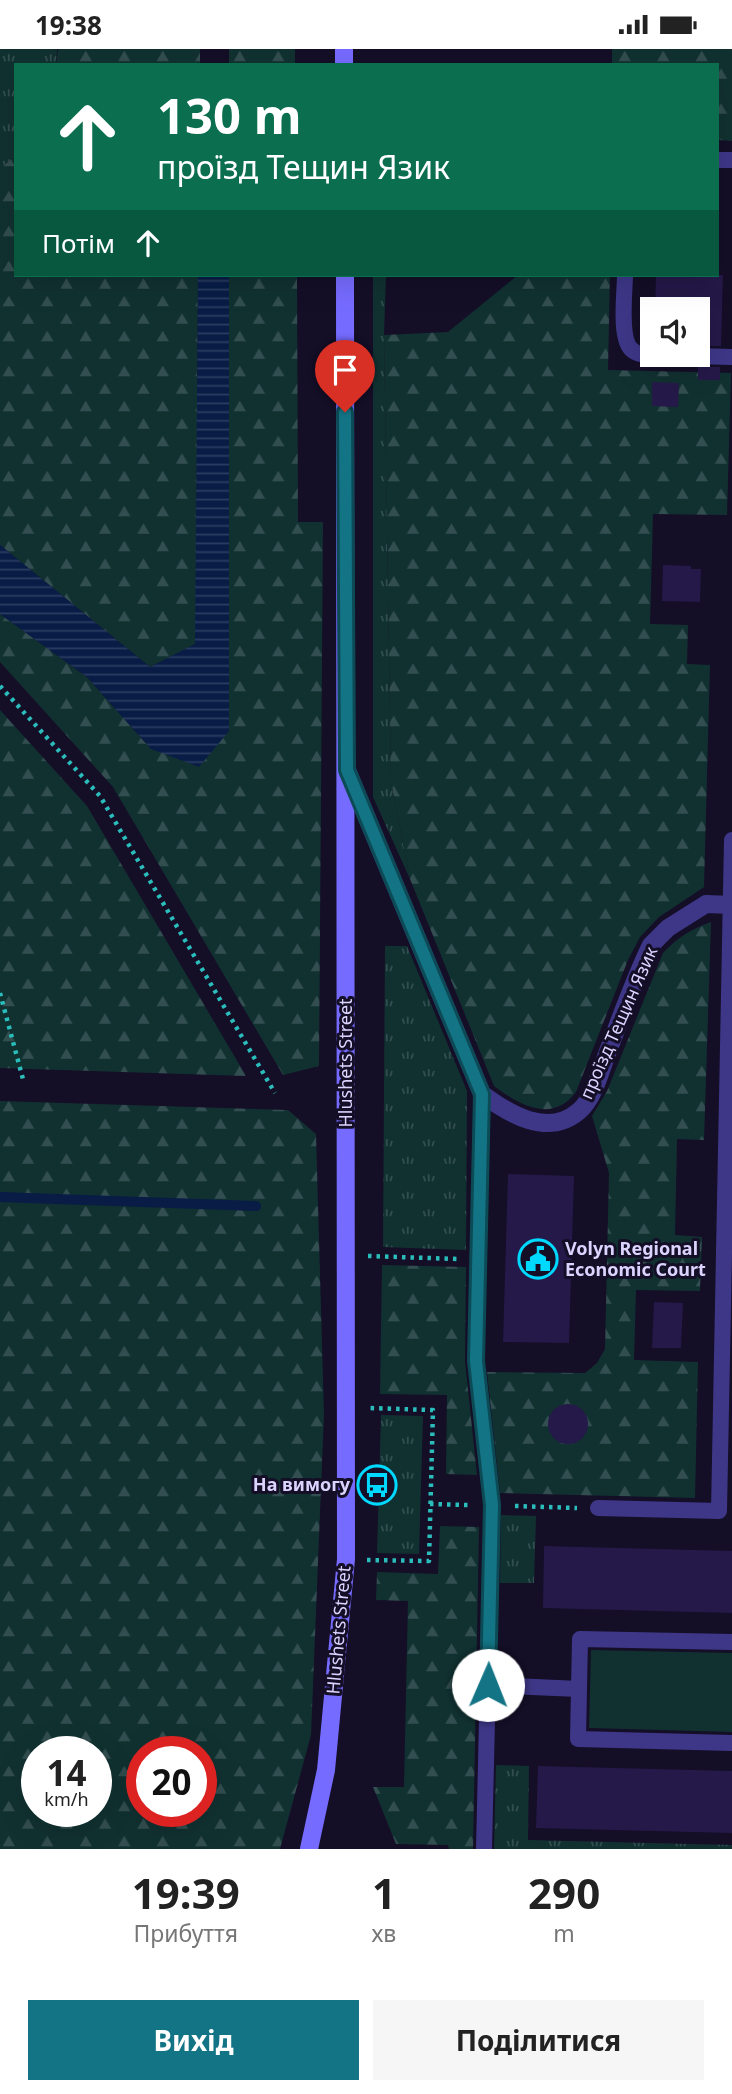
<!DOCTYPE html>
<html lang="uk">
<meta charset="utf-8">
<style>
:root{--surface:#fff;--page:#f6f6f6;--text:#222;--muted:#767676;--accent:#137485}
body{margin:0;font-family:"Noto Sans",sans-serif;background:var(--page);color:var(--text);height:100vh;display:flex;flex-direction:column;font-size:26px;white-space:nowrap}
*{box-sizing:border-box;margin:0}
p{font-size:23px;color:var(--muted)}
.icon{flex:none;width:38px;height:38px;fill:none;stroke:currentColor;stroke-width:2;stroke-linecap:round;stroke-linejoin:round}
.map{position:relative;height:1800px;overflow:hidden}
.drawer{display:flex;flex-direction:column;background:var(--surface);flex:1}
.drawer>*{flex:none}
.guide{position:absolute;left:14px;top:14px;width:705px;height:214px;border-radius:0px;box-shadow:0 7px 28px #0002;background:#0b6e4f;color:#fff;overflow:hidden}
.fabs{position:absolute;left:640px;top:248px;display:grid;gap:14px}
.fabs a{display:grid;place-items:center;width:70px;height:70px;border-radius:0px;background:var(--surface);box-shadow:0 7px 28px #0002;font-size:35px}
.speed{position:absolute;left:21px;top:1687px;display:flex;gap:14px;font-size:35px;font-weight:700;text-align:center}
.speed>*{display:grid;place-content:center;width:91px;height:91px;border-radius:50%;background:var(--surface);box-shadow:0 7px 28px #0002;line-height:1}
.speed small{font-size:18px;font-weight:400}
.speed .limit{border:10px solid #d22;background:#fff;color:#111}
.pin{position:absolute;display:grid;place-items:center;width:60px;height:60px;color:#fff;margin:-72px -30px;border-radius:50% 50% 50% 0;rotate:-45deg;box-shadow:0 0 7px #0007}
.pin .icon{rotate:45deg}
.me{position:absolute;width:77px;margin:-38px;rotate:1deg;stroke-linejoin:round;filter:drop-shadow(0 0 5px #0008)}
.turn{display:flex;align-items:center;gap:24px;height:147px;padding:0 28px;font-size:32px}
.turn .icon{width:91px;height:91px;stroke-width:2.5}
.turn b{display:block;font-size:49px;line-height:60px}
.then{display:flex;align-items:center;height:66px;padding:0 28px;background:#0003;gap:14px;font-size:26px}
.eta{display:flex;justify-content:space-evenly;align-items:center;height:119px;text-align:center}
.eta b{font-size:42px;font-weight:700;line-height:49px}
.primary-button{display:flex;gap:14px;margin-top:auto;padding:14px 28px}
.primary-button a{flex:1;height:80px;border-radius:0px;background:var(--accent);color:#fff;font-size:28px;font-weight:700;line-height:80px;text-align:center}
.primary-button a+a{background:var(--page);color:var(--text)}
.status{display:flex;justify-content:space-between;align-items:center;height:49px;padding:0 35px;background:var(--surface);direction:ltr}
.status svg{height:19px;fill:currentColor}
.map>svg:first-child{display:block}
.grass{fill:url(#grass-tufts)}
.forest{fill:url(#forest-firs);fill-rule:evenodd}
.park{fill:#113131}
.water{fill:url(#water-rules)}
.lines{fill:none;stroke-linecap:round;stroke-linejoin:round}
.stream{stroke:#081c46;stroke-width:10}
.building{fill:#251949}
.path{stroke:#2abdbb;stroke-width:4.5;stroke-dasharray:3.5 5;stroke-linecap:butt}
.lane{stroke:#3e3788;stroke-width:16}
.street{stroke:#3e3788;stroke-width:18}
.secondary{stroke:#766bff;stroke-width:18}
.route-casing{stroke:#0c4b56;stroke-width:18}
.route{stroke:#137485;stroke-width:12}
.labels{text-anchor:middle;stroke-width:6;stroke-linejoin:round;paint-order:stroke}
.street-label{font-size:18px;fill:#dbd4ff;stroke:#140e27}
.poi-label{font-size:18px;font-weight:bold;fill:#dbd4ff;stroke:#140e27;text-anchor:start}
</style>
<div class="status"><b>19:38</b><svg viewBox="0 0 49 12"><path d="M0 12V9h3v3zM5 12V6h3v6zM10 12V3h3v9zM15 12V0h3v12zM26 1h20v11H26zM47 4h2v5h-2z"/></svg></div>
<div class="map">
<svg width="732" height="1800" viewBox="0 0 732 1800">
<defs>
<pattern id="grass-tufts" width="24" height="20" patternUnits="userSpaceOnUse" patternTransform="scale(1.75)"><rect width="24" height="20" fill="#113131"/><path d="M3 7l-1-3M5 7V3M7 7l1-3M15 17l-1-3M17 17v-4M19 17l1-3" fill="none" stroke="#334e50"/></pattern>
<pattern id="forest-firs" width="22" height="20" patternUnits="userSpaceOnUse" patternTransform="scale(1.75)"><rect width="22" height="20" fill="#113131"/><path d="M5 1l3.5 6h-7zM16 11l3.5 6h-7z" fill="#334e50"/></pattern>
<pattern id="water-rules" width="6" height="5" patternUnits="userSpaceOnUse" patternTransform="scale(1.75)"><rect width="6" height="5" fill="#081c46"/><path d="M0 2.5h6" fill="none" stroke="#2b3c62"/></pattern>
</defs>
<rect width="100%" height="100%" fill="#140e27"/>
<path class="grass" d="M 0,0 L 57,0 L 56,16 L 16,16 L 16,106 L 0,120 Z
M 373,226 L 386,226 L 384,286 L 391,733 L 410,830 L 373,748 Z
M 385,897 L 407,897 L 467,1042 L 466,1201 L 383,1198 Z
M 381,1366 L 423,1367 L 419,1505 L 377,1504 Z
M 501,1466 L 536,1467 L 534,1534 L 500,1534 Z
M 496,1716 L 529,1717 L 528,1791 L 732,1796 L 732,1800 L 494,1800 Z"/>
<path class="forest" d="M 58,0 L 200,0 L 200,16 L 56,16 Z
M 229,0 L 295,0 L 295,16 L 229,16 Z
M 612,0 L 732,0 L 732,92 L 718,91 L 718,16 L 612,16 Z
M 16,106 L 16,226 L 198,226 L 196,595 L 150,618 L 0,496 L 0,120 Z
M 229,226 L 297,226 L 298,473 L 323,473 L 319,1017 L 283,1026 L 113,738 L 0,613 L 0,565 L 87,628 L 151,700 L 229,682 Z
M 518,226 L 610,226 L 608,321 L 731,324 L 727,466 L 653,465 L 650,575 L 688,576 L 687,615 L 710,616 L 704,838 L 659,868 L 640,888 L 628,911 L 576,1043 C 552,1075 519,1056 494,1037 L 410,830 L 391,733 L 384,286 L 448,283 Z
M 0,661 L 87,757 L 246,1027 L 0,1019 Z
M 711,873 L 704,1091 L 677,1090 L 675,1186 L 702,1188 L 700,1242 L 636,1241 L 634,1311 L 698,1313 L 695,1449 L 500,1444 L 487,1323 L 585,1324 L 597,1314 L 605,1300 L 609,1124 L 592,1067 L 607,1042 L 663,904 C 677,889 691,880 711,873 Z
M 0,1052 L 288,1061 L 316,1085 L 324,1365 L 311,1686 L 280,1800 L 0,1800 ZM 37,1703 L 96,1703 L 96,1762 L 37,1762 ZM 142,1703 L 201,1703 L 201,1762 L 142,1762 Z
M 382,1216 L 466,1218 L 465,1312 L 477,1426 L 446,1425 L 447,1346 L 380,1345 Z
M 440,1477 L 479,1478 L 473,1800 L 449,1800 L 448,1796 L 396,1795 L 373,1738 L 404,1738 L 408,1552 L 376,1551 L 377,1523 L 438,1525 Z"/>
<path class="park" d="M 591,1601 L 732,1604 L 732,1683 L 589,1679 Z"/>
<path class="water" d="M 198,226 L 229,226 L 229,682 L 199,718 L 151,700 L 87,628 L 0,565 L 0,496 L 150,618 L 195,595 Z"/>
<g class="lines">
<path class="stream" d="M 0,1148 L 256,1157"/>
</g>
<path class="building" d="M 656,226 L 723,226 L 721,297 L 698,297 L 698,261 L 655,261 Z
M 698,318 L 720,318 L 720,331 L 698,331 Z
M 652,333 L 679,334 L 678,358 L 652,357 Z
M 663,516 L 691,517 L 691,520 L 701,520 L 700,553 L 662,552 Z
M 508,1125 L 574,1127 L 569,1294 L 503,1293 Z
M 654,1253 L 683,1254 L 681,1299 L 652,1299 Z
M548 1375a20 20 0 1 1 40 0a20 20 0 1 1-40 0Z
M 544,1497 L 732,1502 L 732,1564 L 543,1559 Z
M 538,1717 L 732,1722 L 732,1784 L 536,1779 Z"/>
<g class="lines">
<path class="path" d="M 0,637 L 100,747 L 275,1044
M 0,944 L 24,1034
M 368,1207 L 457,1210
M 430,1455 L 468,1456
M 515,1457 L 577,1459
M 367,1511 L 429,1512 L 433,1361 L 368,1359"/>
<path class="lane" d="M 718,111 L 732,111
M 625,226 C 625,242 619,288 631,300 C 637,306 645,306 653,306
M 659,306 L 732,308
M 482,1045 L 476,1312 L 492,1456 L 484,1800
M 598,1459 L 719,1462 L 732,791
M 732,1593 L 580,1590 L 578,1690 L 732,1694
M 488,1636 L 579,1640"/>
<path class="street" d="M 347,721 L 482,1045 C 509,1065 548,1089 579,1062 C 594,1049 600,1023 607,1005 C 621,968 634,931 651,896 L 668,879 L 706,855 L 732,856"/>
<path class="secondary" d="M 344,0 L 344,16
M 309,1800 L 326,1721 L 346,1510 L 345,226"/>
</g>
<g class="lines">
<g class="route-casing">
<path id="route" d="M 345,363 L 347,721 L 482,1045 L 476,1312 L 492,1456 L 488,1636"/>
</g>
<use href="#route" class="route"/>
</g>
<defs>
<g id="civic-ring" transform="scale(2.0125)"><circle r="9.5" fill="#140e27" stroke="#00d9ff" stroke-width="1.5"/><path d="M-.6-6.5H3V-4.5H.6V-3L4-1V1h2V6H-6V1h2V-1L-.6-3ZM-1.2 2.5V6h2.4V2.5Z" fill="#00d9ff"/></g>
<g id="bus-ring" transform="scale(2.0125)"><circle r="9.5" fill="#140e27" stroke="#00d9ff" stroke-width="1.5"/><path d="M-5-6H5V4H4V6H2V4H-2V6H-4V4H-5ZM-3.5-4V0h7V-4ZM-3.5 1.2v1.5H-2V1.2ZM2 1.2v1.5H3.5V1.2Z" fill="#00d9ff"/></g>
</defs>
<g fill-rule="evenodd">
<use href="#civic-ring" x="538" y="1210"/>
<use href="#bus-ring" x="377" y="1436"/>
</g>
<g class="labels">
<g class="street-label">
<text transform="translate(619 974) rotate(-66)" y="6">проїзд Тещин Язик</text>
<text transform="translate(346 1014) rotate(-90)" y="6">Hlushets Street</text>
<text transform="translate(339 1581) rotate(-85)" y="6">Hlushets Street</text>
</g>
<g class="poi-label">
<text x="565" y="1206">Volyn Regional<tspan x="565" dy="21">Economic Court</tspan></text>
<text x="350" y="1442" text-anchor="end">На вимогу</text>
</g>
</g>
</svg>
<div class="fabs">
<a><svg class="icon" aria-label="sound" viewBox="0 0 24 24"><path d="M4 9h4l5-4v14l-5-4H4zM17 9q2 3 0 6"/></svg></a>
</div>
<div class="speed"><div>14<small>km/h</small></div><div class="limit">20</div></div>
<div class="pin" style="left:345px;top:363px;background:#d93025"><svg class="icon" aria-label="arrive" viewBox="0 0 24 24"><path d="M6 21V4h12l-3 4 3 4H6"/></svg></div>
<svg class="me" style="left:488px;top:1636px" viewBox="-20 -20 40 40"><circle r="19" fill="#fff"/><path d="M0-13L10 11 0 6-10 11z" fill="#137485"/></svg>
<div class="guide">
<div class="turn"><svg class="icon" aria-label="ahead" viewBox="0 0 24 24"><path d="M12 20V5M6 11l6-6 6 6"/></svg><div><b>130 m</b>проїзд Тещин Язик</div></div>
<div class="then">Потім<svg class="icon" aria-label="ahead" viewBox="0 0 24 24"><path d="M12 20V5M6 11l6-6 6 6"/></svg></div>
</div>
</div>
<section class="drawer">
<div class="eta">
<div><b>19:39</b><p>Прибуття</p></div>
<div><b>1</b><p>хв</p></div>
<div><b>290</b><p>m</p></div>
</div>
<div class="primary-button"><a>Вихід</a><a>Поділитися</a></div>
</section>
